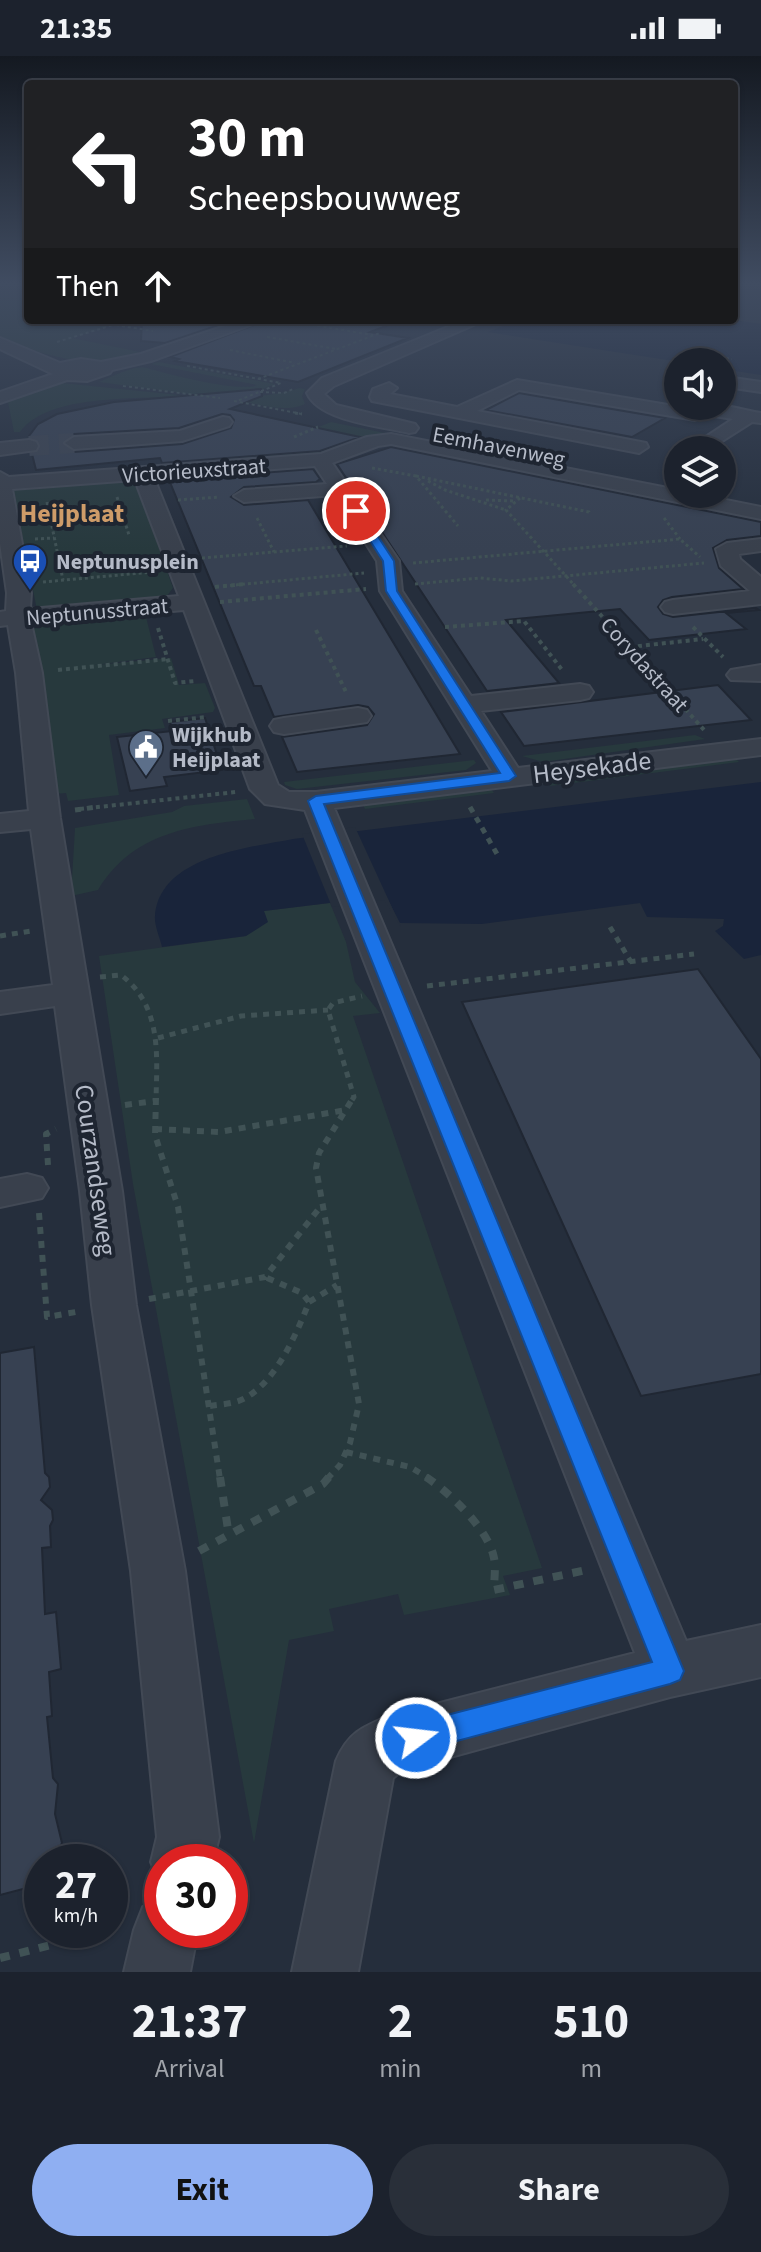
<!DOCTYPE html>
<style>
:root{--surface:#1c222d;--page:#292f39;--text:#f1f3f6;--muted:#a0a4aa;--line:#3a3f49;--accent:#8faff2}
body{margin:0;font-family:"Source Sans 3",sans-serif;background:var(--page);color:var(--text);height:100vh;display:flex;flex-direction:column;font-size:30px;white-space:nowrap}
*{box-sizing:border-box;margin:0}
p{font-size:26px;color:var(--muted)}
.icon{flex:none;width:44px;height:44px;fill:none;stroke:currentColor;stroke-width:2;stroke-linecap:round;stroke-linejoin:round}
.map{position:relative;height:1916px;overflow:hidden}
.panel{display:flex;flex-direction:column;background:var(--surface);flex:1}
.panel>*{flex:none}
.top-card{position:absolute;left:24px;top:24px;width:714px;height:244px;border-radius:8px;box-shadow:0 2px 6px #0004,0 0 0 2px var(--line);background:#202124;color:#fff;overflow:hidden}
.buttons{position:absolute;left:664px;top:292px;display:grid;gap:16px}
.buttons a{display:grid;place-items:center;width:72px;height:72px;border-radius:50%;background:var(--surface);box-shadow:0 2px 6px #0004,0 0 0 2px var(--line);font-size:40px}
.speed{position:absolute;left:24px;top:1788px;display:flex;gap:16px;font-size:40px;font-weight:700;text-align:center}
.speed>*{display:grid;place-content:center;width:104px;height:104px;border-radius:50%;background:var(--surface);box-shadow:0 2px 6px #0004,0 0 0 2px var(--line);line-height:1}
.speed small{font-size:20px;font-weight:400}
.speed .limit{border:12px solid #d22;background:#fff;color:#111}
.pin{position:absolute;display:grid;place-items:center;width:68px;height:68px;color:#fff;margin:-34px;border:4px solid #fff;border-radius:50%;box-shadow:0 2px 8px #0007}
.me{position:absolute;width:88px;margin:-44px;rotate:75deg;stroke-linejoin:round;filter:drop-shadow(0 0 6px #0008)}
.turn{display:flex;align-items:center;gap:28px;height:168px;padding:0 32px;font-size:36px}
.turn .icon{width:104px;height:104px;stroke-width:2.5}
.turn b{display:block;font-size:56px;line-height:68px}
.then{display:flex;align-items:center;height:76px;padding:0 32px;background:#0003;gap:16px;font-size:30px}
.eta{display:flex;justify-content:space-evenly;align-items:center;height:136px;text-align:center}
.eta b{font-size:48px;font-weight:700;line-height:56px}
.primary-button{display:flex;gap:16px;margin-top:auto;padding:16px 32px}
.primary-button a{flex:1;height:92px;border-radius:48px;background:var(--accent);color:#111;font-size:32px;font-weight:700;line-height:92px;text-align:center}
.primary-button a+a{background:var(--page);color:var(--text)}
.status{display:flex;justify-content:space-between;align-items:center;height:56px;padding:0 40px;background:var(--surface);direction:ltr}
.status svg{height:22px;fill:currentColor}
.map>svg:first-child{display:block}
.green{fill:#27393d}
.water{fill:#19243a}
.pier{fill:#252e3c}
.building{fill:#374152;stroke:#202733;stroke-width:2;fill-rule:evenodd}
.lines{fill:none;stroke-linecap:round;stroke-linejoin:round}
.minor-tunnel{stroke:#3b4351;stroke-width:20;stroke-dasharray:20 10;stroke-linecap:butt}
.minor-casing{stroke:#424955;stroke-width:4}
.path-far5{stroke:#405255;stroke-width:2;stroke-dasharray:3 3;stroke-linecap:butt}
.path-far4{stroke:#405255;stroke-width:3;stroke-dasharray:3 3;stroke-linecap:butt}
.path-far3{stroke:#405255;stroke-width:4;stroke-dasharray:4 4;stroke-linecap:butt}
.path-far2{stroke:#405255;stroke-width:5;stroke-dasharray:6 6;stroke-linecap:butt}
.path-far1{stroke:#405255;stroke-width:6;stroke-dasharray:7 7;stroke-linecap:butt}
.path{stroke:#405255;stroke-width:8;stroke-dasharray:10 10;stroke-linecap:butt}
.minor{fill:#39404c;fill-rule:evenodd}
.route{fill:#1a73e8;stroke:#114b97;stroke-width:2}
.labels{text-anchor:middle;stroke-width:8;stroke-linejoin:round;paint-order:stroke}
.far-street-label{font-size:22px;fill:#b5bbc8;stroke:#1e2531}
.far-poi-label{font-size:22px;font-weight:bold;fill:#b5bbc8;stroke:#1e2531;text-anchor:start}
.far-quarter-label{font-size:26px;font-weight:bold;fill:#cf9c69;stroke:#1e2531}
.street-label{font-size:26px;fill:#b5bbc8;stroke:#1e2531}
</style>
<div class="status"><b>21:35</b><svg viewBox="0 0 49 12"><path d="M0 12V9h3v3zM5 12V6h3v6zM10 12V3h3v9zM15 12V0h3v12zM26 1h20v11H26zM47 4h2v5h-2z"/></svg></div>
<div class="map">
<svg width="761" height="1916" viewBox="0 0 761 1916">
<rect width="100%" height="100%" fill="#252e3c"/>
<path class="green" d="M 0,226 L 28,226 L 28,264 L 127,264 L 72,282 L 140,296 C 98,317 45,299 3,284 L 0,280 Z
M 159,306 L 275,328 L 235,344 L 99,326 C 110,322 135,308 147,312 C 164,317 238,337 257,329 L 151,308 Z
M 62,327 L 189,340 C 144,344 49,336 20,376 L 14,376 L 8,346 Z
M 299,332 L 305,333 L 302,340 L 305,348 C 286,357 261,349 241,345 C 261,337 279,340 299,332 Z
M 331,366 L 385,377 L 334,400 L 202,408 L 249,399 Z
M 134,421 L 173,532 L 166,541 L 37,554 L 12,430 Z
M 145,557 L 156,601 L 95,609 L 171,602 L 179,629 L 205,627 L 215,652 L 213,656 L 162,663 L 165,672 L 109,679 L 119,739 L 68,745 L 66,737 L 55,738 L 30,574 L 57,565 Z
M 695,679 L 705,683 L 543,706 L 522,700 Z
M 733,700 L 739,706 L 550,730 L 545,724 Z
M 474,704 L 476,707 L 466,714 L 297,733 L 285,729 L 284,726 Z
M 489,730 L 494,737 L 365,753 L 361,745 Z
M 247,743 L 255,763 C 193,769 134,775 98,834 L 71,840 L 75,772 L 172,756 L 184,750 Z
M 330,847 L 346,886 L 355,926 L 380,957 L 353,960 L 542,1512 L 503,1520 L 510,1539 L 404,1559 L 398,1538 L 329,1553 L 334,1575 L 289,1584 L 254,1787 L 133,1128 L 99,900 L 246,880 L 263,855 Z"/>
<path class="water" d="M 518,264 L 734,264 L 761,268 L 761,319 L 722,313 L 722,306 L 680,306 L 488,276 Z
M 761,726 L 761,899 L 744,903 L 715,875 L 723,870 L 724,863 L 647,861 L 640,847 L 482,868 L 400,867 L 386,840 L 264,855 L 268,866 L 246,880 L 162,891 C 160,882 154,869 155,860 C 160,800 248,792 293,783 Z"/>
<path class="pier" d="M 355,771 L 401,871 L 384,844 L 332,851 L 302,778 Z"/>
<path class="building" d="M 142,264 L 234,264 L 165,287 L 141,285 Z
M 267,264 L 394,264 L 394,267 L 370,276 L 408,282 L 298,326 L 175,305 L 179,303 L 170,301 Z
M 261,333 L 262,340 L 230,353 L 360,381 L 320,395 L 162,407 L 160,402 L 36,414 L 32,398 L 39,395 L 41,389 L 29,380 L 38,368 L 57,358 L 114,346 ZM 222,358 L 230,359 L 234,364 L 231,372 L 182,388 L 74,396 L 62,388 L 74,378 L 179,372 Z
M 519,337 L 588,349 L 665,362 L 632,381 L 486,354 Z
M 391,391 L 761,466 L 761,480 L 727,484 L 713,492 L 719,512 L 743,533 L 672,541 L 663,544 L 658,551 L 663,558 L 673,561 L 756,552 L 759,554 L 726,557 L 746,573 L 649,584 L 620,553 L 506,564 L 559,627 L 487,635 L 337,408 Z
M 313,413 L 320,423 L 316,426 L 244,431 L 231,441 L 244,449 L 308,444 L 460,698 L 297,716 L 282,681 L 367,669 L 374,658 L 368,651 L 358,649 L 274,661 L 261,630 L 254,630 L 169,424 Z
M 718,629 L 751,664 L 524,690 L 501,656 Z
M 205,662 L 222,714 L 164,721 L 167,730 L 130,735 L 117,681 L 173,675 L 170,666 Z
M 698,913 L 761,1003 L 761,1318 L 641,1340 L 462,946 Z
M 34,1291 L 45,1417 L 49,1421 L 50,1431 L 41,1444 L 52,1454 L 53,1464 L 50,1470 L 51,1491 L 42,1492 L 45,1558 L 56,1556 L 61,1613 L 49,1616 L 52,1660 L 47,1661 L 53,1722 L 58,1728 L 55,1758 L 62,1787 L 53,1806 L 42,1806 L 42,1828 L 0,1839 L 0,1297 Z"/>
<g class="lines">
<path class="minor-tunnel" d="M 29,390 L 74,387"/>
<g class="minor-casing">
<path id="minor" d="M 243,264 L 264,264 L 151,305 L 112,314 L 110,317 L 87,325 L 67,324 L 0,347 L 0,336 L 53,318 L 0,293 L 0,282 L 60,307 L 81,303 L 101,306 L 141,298 Z
M 465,264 L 485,264 L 334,330 L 324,338 L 336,349 L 415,368 L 418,372 L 415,376 L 409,377 C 380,370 319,365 307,337 L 322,322 Z
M 733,322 L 761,326 L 761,336 L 727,331 L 725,327 L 727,323 Z
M 517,324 L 692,353 C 711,343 741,354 761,357 L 761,367 L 752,366 L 708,394 L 686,394 L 733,363 L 708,359 L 695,364 L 519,334 L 477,355 L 646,387 L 648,391 L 639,397 L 372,345 L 370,341 L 373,333 L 389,327 L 397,332 L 390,338 L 457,351 Z
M 223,361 L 229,362 L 232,366 L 229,370 L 182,385 L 74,393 L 65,387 L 74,381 L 180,375 Z
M 391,378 L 678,434 L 678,438 L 696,438 L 761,451 L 761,463 L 391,388 L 378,390 L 332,407 L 399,505 L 402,535 L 471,640 L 580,628 L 589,630 L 593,636 L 589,642 L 580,644 L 481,655 L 518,712 L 761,683 L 761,699 L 334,752 L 686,1585 L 761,1569 L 761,1621 L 670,1641 L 403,1714 L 393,1722 L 358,1916 L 292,1916 L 336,1705 C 348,1677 362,1671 389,1660 L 635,1597 L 305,754 L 265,748 L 250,733 L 184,554 L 31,567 L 42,617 L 60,762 L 122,1135 L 136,1249 L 185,1515 L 219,1781 L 213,1806 L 162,1806 L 160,1828 L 151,1806 L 157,1781 L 131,1515 L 92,1249 L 80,1135 L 55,950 L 0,958 L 0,936 L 53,929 L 31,773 L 0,776 L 0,758 L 29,755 L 16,617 L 8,569 L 0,570 L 0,556 L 6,555 L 7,537 L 0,487 L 0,416 L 9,421 L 321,398 L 367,381 ZM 315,410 L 327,428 L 244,434 L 234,440 L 244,446 L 335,439 L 377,505 L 380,535 L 492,715 L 316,736 L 289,736 L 278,729 L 154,422 ZM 135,424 L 179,540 L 30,553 L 31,537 L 12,433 Z
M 29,384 L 36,386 L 38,390 L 36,394 L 0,399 L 0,387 Z
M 722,407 L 731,408 L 734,412 L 722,419 Z
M 761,483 L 761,495 L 739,498 L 740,503 L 761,521 L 761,548 L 673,558 L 665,556 L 661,551 L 665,546 L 673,544 L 750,535 L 721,510 L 716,493 L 727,487 Z
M 761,609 L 761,625 L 731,624 L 727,619 L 731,614 Z
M 358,652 L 367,654 L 371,660 L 367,666 L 284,678 L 274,676 L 270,670 L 274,664 L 284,662 Z
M 27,1118 L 42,1122 L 48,1132 L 42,1142 L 0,1151 L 0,1123 Z
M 162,1844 L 162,1874 L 198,1874 L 190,1916 L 124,1916 L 134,1874 L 143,1851 Z"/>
</g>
<path class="path-far5" d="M 282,264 L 373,279
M 384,264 L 407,268
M 116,269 L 153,275
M 267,281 L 336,293
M 57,286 L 129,264
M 230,294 L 295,307
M 696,298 L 732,303
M 187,310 L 281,327 L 237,345
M 258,323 L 380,277
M 123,330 L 220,342
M 260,336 L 284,337 L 293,333
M 234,345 L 302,358"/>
<path class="path-far4" d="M 295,357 L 302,358
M 294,381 L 318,371
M 372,412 L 416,420 L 458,470
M 416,420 L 589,456 L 590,459
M 428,425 L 445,434 L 506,454
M 117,441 L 129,479
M 520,442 L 506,454 L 575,530
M 178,444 L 220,441
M 486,444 L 514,445
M 47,446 L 63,524
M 257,462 L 274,496
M 664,462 L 680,483
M 35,483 L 54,482
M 202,502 L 347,490
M 413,507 L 680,483 L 700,501
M 43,526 L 152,516
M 415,528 L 480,522 L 511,525 L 704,507
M 224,530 L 364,517"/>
<path class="path-far3" d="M 573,528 L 705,675
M 215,531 L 245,528
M 220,546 L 366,533
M 445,571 L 524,565 L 563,615
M 693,571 L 723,601
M 158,572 L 175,627 L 195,625
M 316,574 L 347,638
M 630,591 L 703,583
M 58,614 L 168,603
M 168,665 L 207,661
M 80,753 L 236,736"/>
<path class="path-far2" d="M 470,751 L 497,798
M 75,754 L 97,751
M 610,871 L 631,906
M 0,880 L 31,875
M 100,921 L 121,919 C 162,950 157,999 156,1044
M 427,930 L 694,898
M 158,982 L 241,960 L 328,954
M 352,1044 L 354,1041 L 328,954 L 333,947 L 362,940"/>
<path class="path-far1" d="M 156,1042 L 155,1079 L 178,1151 L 220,1423
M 125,1049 L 155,1045
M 155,1073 L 219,1076 L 346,1054
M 48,1109 L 46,1078 L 56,1073
M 39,1157 L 47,1261 L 76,1256
M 149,1243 L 265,1221 L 321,1150
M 309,1246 L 337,1229
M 210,1350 C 222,1348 236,1348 247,1341 C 277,1323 297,1277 309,1246 L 302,1237 L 265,1221
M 346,1396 L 410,1411 L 430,1423
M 327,1423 L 340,1409 L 350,1387 L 359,1348 L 316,1112 L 319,1097 L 353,1042"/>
<path class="path" d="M 220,1421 L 229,1480
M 426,1421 C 449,1436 489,1474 494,1502 C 496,1512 494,1524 494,1534 L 586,1514
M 199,1495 L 323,1428 L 329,1421
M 0,1902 L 110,1874"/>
<use href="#minor" class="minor"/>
</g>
<linearGradient id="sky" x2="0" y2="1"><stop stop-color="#141921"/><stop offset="0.46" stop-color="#404c61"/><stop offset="1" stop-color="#404c61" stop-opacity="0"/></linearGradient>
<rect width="761" height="494" fill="url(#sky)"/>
<path class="route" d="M 356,452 L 360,453 L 394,505 L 397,535 L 516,720 L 509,725 L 324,748 L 684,1615 L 680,1624 L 670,1628 L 416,1696 L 406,1692 L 402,1682 L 406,1671 L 416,1667 L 652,1606 L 308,745 L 316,740 L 500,717 L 386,535 L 383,505 L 351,455 Z"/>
<defs>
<g id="bus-pin" transform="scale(1.8)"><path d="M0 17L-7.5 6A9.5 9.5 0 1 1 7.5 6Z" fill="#1a4fb4" stroke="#1e2531"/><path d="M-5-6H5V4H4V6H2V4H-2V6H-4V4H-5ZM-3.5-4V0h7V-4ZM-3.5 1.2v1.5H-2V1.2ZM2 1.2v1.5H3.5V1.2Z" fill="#fff"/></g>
<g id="civic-pin" transform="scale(1.8)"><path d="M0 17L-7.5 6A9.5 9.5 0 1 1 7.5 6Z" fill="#5c6f8a" stroke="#1e2531"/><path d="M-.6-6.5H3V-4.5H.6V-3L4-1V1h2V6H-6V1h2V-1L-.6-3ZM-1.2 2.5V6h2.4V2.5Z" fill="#fff"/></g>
</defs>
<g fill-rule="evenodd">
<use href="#bus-pin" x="30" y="505"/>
<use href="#civic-pin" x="146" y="691"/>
</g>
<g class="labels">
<g class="far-street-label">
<text transform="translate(499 390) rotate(11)" y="8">Eemhavenweg</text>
<text transform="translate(194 414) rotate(-4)" y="8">Victorieuxstraat</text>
<text transform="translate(97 555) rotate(-5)" y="8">Neptunusstraat</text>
<text transform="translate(645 608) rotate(48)" y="8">Corydastraat</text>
</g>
<g class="far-poi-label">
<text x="56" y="513">Neptunusplein</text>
<text x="172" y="686">Wijkhub<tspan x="172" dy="25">Heijplaat</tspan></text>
</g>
<g class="far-quarter-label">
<text x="72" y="466">Heijplaat</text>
</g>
<g class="street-label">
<text transform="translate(592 711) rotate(-7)" y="9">Heysekade</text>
<text transform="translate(96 1114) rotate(82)" y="9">Courzandseweg</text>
</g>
</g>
</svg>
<div class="buttons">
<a><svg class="icon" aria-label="sound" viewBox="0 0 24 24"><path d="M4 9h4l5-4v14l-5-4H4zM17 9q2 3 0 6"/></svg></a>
<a><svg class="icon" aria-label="layers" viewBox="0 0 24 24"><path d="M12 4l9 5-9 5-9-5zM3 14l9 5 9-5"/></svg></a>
</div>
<div class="speed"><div>27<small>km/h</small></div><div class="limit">30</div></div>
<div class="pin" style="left:356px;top:455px;background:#d93025"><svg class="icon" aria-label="arrive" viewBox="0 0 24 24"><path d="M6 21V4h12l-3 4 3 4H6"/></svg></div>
<svg class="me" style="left:416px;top:1682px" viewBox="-20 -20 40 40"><circle r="17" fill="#1a73e8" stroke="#fff" stroke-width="3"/><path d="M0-11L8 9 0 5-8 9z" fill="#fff"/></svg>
<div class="top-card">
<div class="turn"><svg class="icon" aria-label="left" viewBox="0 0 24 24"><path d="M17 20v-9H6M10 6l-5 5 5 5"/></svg><div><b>30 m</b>Scheepsbouwweg</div></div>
<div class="then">Then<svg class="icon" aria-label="ahead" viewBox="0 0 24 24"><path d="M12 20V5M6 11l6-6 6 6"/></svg></div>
</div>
</div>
<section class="panel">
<div class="eta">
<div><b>21:37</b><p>Arrival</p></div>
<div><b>2</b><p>min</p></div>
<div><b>510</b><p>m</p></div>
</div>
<div class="primary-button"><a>Exit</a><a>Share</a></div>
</section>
